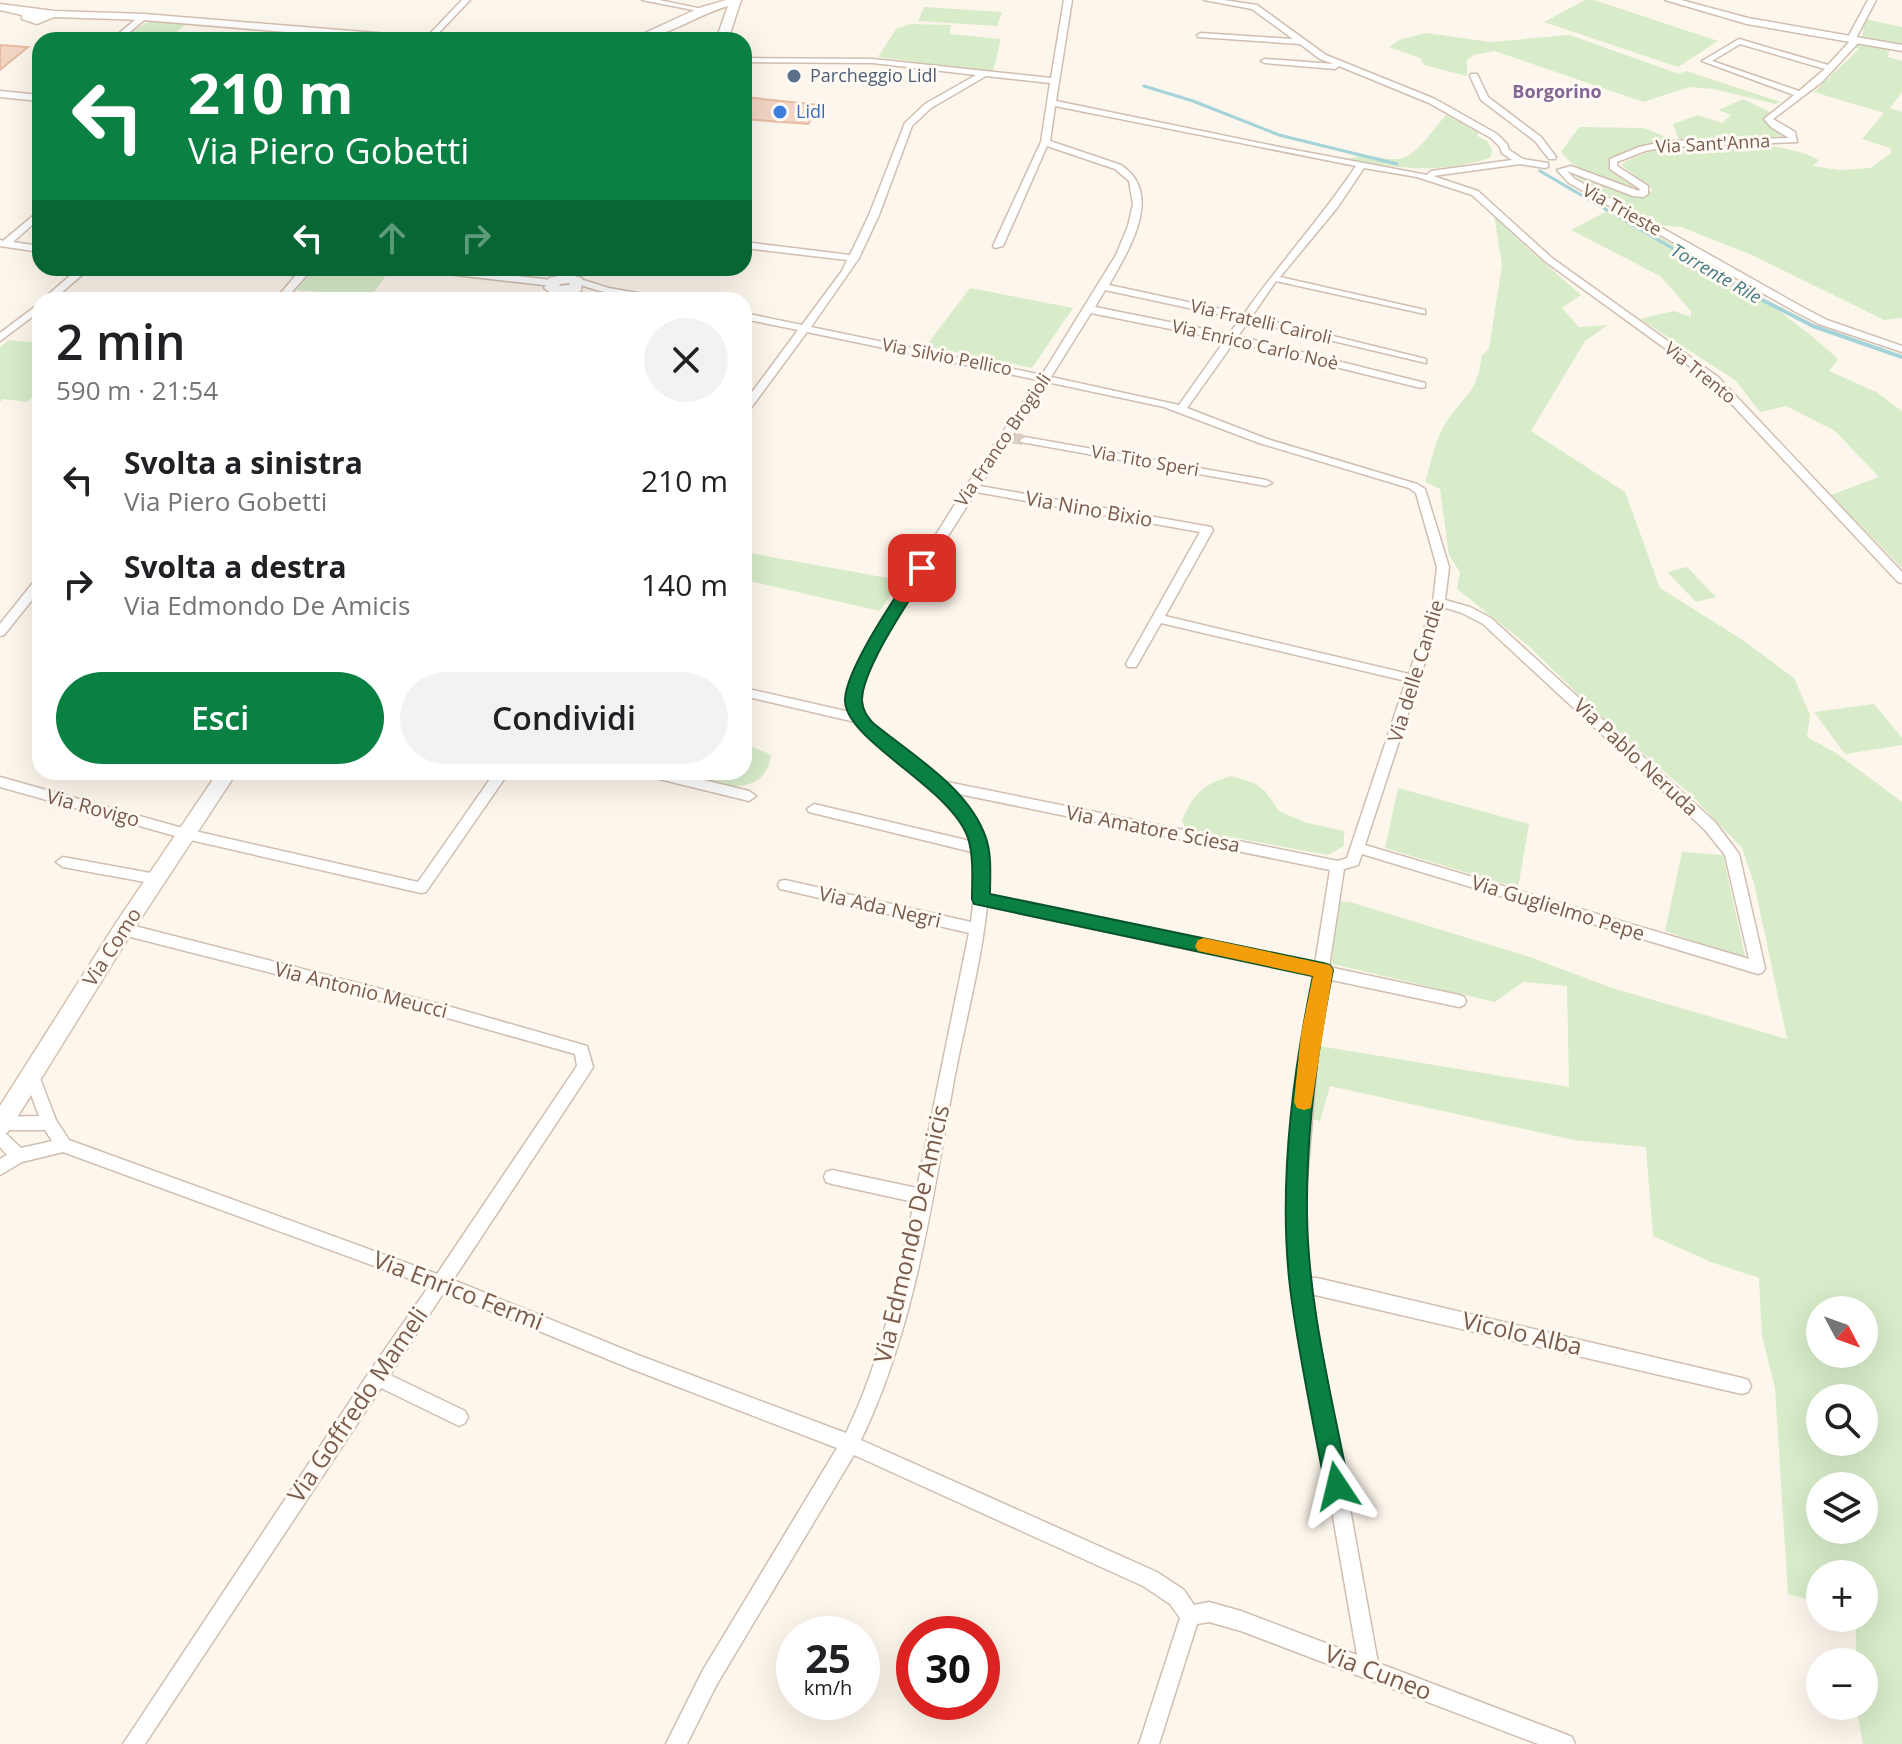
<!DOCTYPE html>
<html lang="it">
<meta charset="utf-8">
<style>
:root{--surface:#fff;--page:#f2f2f2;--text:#202124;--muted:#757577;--accent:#0b8043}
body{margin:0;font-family:"Open Sans",sans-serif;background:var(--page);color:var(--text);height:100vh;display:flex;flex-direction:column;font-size:30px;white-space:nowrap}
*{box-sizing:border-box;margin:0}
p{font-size:26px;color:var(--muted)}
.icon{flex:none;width:44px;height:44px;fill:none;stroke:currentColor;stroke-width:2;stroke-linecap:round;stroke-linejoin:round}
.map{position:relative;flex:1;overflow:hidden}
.panel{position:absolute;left:32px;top:292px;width:720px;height:488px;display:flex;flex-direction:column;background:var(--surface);border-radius:24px;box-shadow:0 8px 32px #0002}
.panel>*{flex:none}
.guide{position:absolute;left:32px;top:32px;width:720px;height:244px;border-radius:24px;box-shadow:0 8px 32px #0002;background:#0b8043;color:#fff;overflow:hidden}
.needle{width:52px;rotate:131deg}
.fabs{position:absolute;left:1806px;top:1296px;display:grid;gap:16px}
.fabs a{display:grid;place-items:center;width:72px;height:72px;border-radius:50%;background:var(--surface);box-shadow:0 8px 32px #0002;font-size:40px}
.speed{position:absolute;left:776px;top:1616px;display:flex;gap:16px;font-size:40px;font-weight:700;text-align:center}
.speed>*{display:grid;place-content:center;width:104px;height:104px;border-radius:50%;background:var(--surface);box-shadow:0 8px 32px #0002;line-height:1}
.speed small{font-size:20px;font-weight:400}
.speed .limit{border:12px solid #d22;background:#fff;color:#111}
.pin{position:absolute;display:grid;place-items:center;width:68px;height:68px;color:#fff;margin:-34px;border-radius:16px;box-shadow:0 4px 12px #0006}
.me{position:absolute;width:88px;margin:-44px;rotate:350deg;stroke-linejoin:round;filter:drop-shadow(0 0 6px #0008)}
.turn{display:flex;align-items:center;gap:28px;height:168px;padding:0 24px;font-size:36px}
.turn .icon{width:104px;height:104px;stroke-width:2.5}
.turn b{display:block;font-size:56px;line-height:68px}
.lanes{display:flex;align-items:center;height:76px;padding:0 24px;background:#0003;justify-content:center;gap:40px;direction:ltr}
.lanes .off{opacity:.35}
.round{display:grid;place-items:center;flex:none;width:84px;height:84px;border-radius:42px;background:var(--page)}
.summary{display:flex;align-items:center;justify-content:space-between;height:136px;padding:0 24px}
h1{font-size:48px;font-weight:600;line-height:60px}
.button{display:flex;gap:16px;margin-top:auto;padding:16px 24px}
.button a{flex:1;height:92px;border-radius:48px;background:var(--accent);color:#fff;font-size:32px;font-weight:600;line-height:92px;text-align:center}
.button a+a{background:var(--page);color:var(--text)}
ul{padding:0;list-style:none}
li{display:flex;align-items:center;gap:24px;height:104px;padding:0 24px}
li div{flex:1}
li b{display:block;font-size:30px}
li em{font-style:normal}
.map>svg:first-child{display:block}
.green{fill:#d8ecc9;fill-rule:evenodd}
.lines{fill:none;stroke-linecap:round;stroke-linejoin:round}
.stream-far1{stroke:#a5d3da;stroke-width:3}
.stream{stroke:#a5d3da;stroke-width:4}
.building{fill:#f3d5c3;stroke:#e6bba3;stroke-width:2}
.minor-tunnel{stroke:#dcd0c4;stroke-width:11;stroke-dasharray:11 6;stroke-linecap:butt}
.minor-casing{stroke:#d1beb0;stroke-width:3}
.tertiary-casing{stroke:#d1beb0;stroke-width:3}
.secondary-casing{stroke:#d6c0b0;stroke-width:3}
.minor{fill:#fff;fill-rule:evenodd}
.tertiary{fill:#fff;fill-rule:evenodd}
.secondary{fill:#fff;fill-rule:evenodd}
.route{fill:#0b8043;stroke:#07532c;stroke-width:2}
.slow{fill:#f59e0b}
.service-dot{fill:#5c6f8a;stroke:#fffaf3;stroke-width:3}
.shop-dot{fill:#3f7fe0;stroke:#fffaf3;stroke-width:3}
.labels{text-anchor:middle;stroke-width:6;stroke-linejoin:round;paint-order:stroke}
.far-service-label{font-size:18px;fill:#4e5e75;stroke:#fffaf3;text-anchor:start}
.far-neighbourhood-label{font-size:18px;font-weight:bold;fill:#846695;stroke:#fffaf3}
.far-shop-label{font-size:18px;fill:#366cbe;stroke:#fffaf3;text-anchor:start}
.far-street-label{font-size:18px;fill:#7a5c4d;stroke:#fffaf3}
.far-water-label{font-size:18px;font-style:italic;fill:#437c86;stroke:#fffaf3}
.street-label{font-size:20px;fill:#7a5c4d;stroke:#fffaf3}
.near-street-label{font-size:24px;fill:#7a5c4d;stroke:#fffaf3}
</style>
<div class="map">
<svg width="1902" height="1744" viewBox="0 0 1902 1744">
<rect width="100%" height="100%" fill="#fdf6ec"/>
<path class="green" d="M 1585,0 L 1594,0 L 1718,41 L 1678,67 L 1544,22 Z
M 924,7 L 1002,12 L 997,26 L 918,21 Z
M 1865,19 L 1902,27 L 1902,45 L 1862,37 Z
M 151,20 L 187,24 L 166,40 L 118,40 Z
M 910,24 L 951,25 L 950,34 L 1001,39 L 993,72 L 878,57 L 896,29 Z
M 1426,33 L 1491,42 L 1570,35 L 1679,74 L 1686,71 L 1781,102 L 1775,104 L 1714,89 L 1690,87 L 1643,102 L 1495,51 L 1474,55 L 1467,60 L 1467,76 L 1424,65 L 1420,58 L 1389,47 L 1399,40 Z
M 1858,43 L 1890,47 L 1888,57 L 1902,61 L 1902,92 L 1890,108 L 1902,112 L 1902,318 L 1884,320 L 1752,255 L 1681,227 L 1659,225 L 1576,177 L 1576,174 L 1644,196 L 1653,190 L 1621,165 C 1658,136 1780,137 1819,160 L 1813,166 L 1839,170 L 1871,168 L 1892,152 L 1890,148 L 1862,139 L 1884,113 L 1814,92 L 1859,49 L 1854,47 Z
M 1743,99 L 1770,112 L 1765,118 L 1791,139 L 1679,140 L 1673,124 L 1698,115 L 1722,123 L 1731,115 L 1718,110 Z
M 1446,115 L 1480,131 L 1477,136 L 1487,141 L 1492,150 L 1490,158 C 1437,174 1402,169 1348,159 C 1372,151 1379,161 1399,159 C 1416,157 1434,128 1446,115 Z
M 1579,127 L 1644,128 L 1675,141 L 1646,144 L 1608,161 L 1611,170 L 1638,188 L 1635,190 C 1612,185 1575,171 1561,152 Z
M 1611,209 C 1691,255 1769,296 1838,359 L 1829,371 L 1876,392 L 1902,411 L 1902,568 L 1831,495 L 1879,477 L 1835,431 L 1786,406 L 1760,412 L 1735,380 L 1640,319 L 1674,311 L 1691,317 L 1691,311 L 1660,276 L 1571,230 Z
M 1494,215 L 1516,238 L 1581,295 L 1562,308 L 1579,327 L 1608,325 L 1585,341 L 1531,431 L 1625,492 L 1660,588 L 1741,639 L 1794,678 L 1810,715 L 1807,737 L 1836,753 L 1902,802 L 1902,1744 L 1863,1744 L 1856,1706 L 1864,1706 L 1864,1662 L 1856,1662 L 1856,1618 L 1864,1618 L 1864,1574 L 1820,1574 L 1820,1603 L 1788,1594 L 1775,1388 L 1762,1336 L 1759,1278 L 1711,1262 L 1653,1236 L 1646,1147 L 1574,1140 L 1330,1086 L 1320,1121 L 1292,1114 L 1313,1045 L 1569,1087 L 1567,986 L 1523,982 L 1495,1002 L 1332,964 L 1335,901 L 1350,902 L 1530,957 L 1612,988 L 1787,1039 L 1754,883 L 1742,848 L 1689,793 L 1600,716 L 1531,648 L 1457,589 L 1460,572 L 1449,555 L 1440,489 L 1425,482 C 1431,464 1435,438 1447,421 C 1466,393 1477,394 1482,355 L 1489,349 L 1502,265 ZM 1820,1310 L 1864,1310 L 1864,1354 L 1820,1354 ZM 1820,1398 L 1864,1398 L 1864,1442 L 1820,1442 ZM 1820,1486 L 1864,1486 L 1864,1530 L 1820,1530 Z
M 316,268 L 390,270 L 371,296 L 296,290 Z
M 970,288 L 1073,308 L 1032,368 L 926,346 Z
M 9,340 L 40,343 L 40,388 L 27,402 L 3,399 L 0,402 L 0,347 Z
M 744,552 L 899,580 L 880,611 L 744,580 Z
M 1687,567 L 1716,597 L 1696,602 L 1667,572 Z
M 1874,704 L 1902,738 L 1902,745 L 1845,754 L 1814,712 Z
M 744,743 L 771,755 C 764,807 700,780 666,772 L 744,772 Z
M 1232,776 L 1254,783 L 1265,791 L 1279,811 L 1304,822 L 1344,831 L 1344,846 L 1328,855 L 1186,829 L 1182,821 C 1192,795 1204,783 1232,776 Z
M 1398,788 L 1529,824 L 1518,888 L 1385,848 Z
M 1682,852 L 1723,855 L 1746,960 L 1665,931 Z"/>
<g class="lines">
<path class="stream-far1" d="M 1144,86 L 1193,101 L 1279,135 L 1397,164
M 1540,171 L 1749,293"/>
<path class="stream" d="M 1745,291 L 1813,326 L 1902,357"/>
</g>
<path class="building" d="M 0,45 L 28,47 L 0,70 Z
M 744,97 L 820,105 L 808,124 L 744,119 Z"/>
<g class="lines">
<path class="minor-tunnel" d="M 1012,438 L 1025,440"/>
<g class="minor-casing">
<path id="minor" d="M 462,0 L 470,0 L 432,40 L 424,40 Z
M 642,0 L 659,0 L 707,10 L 703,12 Z
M 1064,0 L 1072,0 L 1056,101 L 1279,147 L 1427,175 L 1431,171 L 1512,160 L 1502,153 L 1500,147 L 1491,138 L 1429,103 L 1339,66 L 1335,69 L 1265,63 L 1261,61 L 1265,59 L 1334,64 L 1320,59 L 1300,44 L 1198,37 L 1197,35 L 1201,33 L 1293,39 L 1252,9 L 1204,0 L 1223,0 L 1257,5 L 1326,55 L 1435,99 L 1497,134 L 1507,144 L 1509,150 L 1523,159 L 1548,163 L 1548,167 L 1545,168 L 1520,164 L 1433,176 L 1478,191 L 1552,258 L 1718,377 L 1902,572 L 1902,583 L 1898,582 L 1710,381 L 1546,262 L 1472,195 L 1417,177 L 1364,168 L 1337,208 L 1280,277 L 1425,310 L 1425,314 L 1276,281 L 1252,316 L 1426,359 L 1426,363 L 1249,321 L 1238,336 L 1425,383 L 1425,387 L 1421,388 L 1234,342 L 1187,408 L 1267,439 L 1417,484 L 1425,489 L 1449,567 L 1445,600 L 1470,607 L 1491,618 L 1715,822 L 1739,854 L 1765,968 L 1763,972 L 1758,974 L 1362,854 L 1358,865 L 1344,869 L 1329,967 L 1459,995 L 1464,997 L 1466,1001 L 1464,1005 L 1459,1007 L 1327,979 L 1319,1034 L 1304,1216 L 1309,1278 L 1317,1278 L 1742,1378 L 1748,1380 L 1751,1386 L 1748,1392 L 1742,1394 L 1311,1294 L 1378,1663 L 1565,1734 L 1572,1737 L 1575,1744 L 1538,1744 L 1241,1631 L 1209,1622 L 1197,1624 L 1159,1744 L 1139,1744 L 1180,1618 L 1170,1604 L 1143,1586 L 854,1455 L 717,1684 L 687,1744 L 666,1744 L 703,1670 L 837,1448 L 629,1368 L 444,1292 L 390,1375 L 465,1411 L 468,1417 L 465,1423 L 459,1426 L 453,1423 L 381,1388 L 145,1744 L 123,1744 L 370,1371 L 429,1286 L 63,1152 L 22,1162 L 0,1175 L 0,1159 L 7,1155 L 0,1147 L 0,1117 L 39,1116 L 23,1073 L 26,1068 L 31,1067 L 36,1068 L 56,1120 L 69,1140 L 437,1274 L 577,1066 L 575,1054 L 451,1019 L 123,935 L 118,933 L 116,929 L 118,925 L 123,923 L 451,1007 L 587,1046 L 593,1067 L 590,1072 L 453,1280 L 638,1355 L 846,1433 C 881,1361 898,1281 914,1202 L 832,1184 L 826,1182 L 824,1177 L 826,1172 L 832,1170 L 917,1188 L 969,933 L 785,890 L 780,889 L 778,885 L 780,881 L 785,880 L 971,922 L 974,896 L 973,855 L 972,852 L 809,812 L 807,809 L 814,804 L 970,841 L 963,824 L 944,799 L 918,776 L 871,739 L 855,722 L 744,696 L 744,688 L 850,712 L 848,698 L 850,684 L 873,636 L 965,488 L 1038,380 L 807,332 L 748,412 L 744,413 L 744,403 L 798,330 L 744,319 L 744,313 L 802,325 L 842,271 L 847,260 L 744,248 L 744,242 L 850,255 L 869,215 L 905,123 L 925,104 L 976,75 L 873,63 L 744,62 L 744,58 L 873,59 L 1051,78 ZM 986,76 L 1050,83 L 1041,142 L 993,246 L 995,248 L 1003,246 L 1047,146 L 1115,169 L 1129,181 L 1133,204 L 1128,226 L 1116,255 L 1042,375 L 811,327 L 859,258 L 879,215 L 912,126 L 931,108 ZM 1055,106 L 1356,166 C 1321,218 1280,263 1244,314 L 1109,285 C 1128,251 1165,194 1121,165 L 1050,141 ZM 1105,290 L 1240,319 L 1229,334 L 1095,307 ZM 1091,313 L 1225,340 L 1179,405 L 1051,377 ZM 1047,382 L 1164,407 L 1259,443 L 1409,488 L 1416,493 L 1437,567 L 1433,602 L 1409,674 L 1165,616 L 1213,530 L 1211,527 L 980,486 ZM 976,492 L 1200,532 L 1126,664 L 1128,667 L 1136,667 L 1161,623 L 1406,681 L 1347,858 L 1338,861 L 942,781 L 875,728 L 864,715 L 861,703 L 863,684 L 870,664 L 893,622 ZM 1443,607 L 1462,613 L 1483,624 L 1705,830 L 1725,855 L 1749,959 L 1365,845 ZM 954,793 L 1330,870 L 1315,964 L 988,895 C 989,852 983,826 954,793 ZM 987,906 L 1313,976 L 1303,1034 L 1288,1216 L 1293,1286 L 1357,1655 L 1241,1611 L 1209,1602 L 1194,1605 L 1184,1590 L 1157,1572 L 861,1440 C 915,1328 932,1201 954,1080 C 965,1022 981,964 987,906 ZM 2,1130 L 45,1130 L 52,1141 L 21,1148 Z
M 1868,0 L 1876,0 L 1856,38 L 1859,38 L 1859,42 L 1822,82 L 1773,119 L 1795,132 L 1797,142 L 1666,147 L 1645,151 L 1617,162 L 1617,166 L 1648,186 L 1648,194 L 1643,197 L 1633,196 L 1567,171 L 1575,179 L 1804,308 L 1827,320 L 1902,346 L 1902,352 L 1819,324 L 1796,312 L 1569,183 L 1557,170 L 1571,166 L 1639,191 L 1640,189 L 1610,169 L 1610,159 L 1639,147 L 1666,141 L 1789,138 L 1771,127 L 1764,119 L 1794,95 L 1702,61 L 1739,39 L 1828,65 L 1850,41 L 1847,39 ZM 1740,44 L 1825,69 L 1799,91 L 1712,61 Z
M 141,15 L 148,17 L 120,40 L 111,40 Z
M 1471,74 L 1477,74 L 1488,97 L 1541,137 L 1556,157 L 1555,159 L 1549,159 L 1535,141 L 1481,100 L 1470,76 Z
M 0,91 L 40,95 L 40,101 L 0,97 Z
M 40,210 L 40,218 L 13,242 L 40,246 L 40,252 L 0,246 L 0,240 L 3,241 Z
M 79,268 L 90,268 L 53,300 L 42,300 Z
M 210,268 L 301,270 L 313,268 L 285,300 L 275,300 L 296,275 L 215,271 Z
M 416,268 L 446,268 L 552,280 L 557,283 L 552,286 L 421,271 Z
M 577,278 L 609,288 L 660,297 L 665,300 C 633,300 604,293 574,283 L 574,279 Z
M 40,303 L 40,311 L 0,341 L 0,333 Z
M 1025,437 L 1266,480 L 1272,483 L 1266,486 L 1021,442 L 1020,440 Z
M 40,578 L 40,590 L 4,635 L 0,636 L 0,624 L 36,579 Z
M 495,772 L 509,772 L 426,892 L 421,893 L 186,839 L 0,787 L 0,777 L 186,829 L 418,882 Z
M 644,772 L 671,772 L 749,791 L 756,796 L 749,801 L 651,777 Z
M 63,857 L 156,874 L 161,875 L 163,879 L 161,883 L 156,884 L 63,867 L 56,862 Z"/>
</g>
<g class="tertiary-casing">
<path id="tertiary" d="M 1665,0 L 1681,0 L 1748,18 L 1902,45 L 1902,51 L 1747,24 Z"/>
</g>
<g class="secondary-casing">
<path id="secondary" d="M 726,0 L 741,0 L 728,40 L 716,40 L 728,6 C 696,15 663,40 630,40 L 699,8 Z
M 0,4 L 54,11 L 144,14 L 425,37 L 431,40 L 383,40 L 144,20 L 54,17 L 37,24 L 22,19 L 22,15 L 0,10 Z
M 567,274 L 582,278 L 581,291 C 567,295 556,299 544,288 L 549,278 ZM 570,283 L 569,285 L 559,286 L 560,284 Z
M 218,772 L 237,772 L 130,935 L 8,1132 L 0,1135 L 0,1106 L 116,923 Z"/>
</g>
<use href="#minor" class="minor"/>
<use href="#tertiary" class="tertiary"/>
<use href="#secondary" class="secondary"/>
</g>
<path class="route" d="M 922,563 L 930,568 C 912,596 861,670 862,701 C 863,711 867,716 873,723 C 912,755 969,788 986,838 C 992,856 990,876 990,894 L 1323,963 L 1330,965 L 1333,970 C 1317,1050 1306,1133 1307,1214 C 1308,1305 1332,1397 1349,1486 L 1345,1494 L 1337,1498 L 1328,1494 L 1325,1486 C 1313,1420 1298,1353 1290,1287 C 1278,1184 1292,1076 1313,976 L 974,904 L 972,899 C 972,879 974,857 968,838 C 951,787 843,740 845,699 C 847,666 898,594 917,564 Z"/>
<path class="slow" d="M 1204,938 L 1330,965 L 1333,970 L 1311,1108 L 1304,1110 L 1297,1108 L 1294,1102 L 1301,1034 L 1313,976 L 1198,951 L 1195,946 L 1198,940 Z"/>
<circle class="service-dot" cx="794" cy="76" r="8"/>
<circle class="shop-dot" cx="780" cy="112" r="8"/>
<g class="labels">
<g class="far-service-label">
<text x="810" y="82">Parcheggio Lidl</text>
</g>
<g class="far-neighbourhood-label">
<text x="1557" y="98">Borgorino</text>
</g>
<g class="far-shop-label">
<text x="796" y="118">Lidl</text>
</g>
<g class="far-street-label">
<text transform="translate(1713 144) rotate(-3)" y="6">Via Sant'Anna</text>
<text transform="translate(1622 210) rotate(29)" y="6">Via Trieste</text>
<text transform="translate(1261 322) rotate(13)" y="6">Via Fratelli Cairoli</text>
<text transform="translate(1255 345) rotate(13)" y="6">Via Enrico Carlo Noè</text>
<text transform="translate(947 357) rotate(11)" y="6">Via Silvio Pellico</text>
<text transform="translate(1700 373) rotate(39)" y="6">Via Trento</text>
<text transform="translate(1003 440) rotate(-56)" y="6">Via Franco Brogioli</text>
<text transform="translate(1145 461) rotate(10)" y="6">Via Tito Speri</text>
</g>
<g class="far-water-label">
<text transform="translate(1716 274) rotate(30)" y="6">Torrente Rile</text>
</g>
<g class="street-label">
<text transform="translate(1089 509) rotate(10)" y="7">Via Nino Bixio</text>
<text transform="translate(1416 671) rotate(-73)" y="7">Via delle Candie</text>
<text transform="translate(1636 757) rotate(43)" y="7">Via Pablo Neruda</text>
<text transform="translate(93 808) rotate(15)" y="7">Via Rovigo</text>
<text transform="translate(1153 829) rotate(11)" y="7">Via Amatore Sciesa</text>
<text transform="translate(880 907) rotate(13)" y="7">Via Ada Negri</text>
<text transform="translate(1558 908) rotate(17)" y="7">Via Guglielmo Pepe</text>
<text transform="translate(112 947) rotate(-57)" y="7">Via Como</text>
<text transform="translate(361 990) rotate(14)" y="7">Via Antonio Meucci</text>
</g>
<g class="near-street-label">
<text transform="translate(912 1234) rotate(-77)" y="8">Via Edmondo De Amicis</text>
<text transform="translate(458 1291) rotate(21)" y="8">Via Enrico Fermi</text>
<text transform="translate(1522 1334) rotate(13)" y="8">Vicolo Alba</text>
<text transform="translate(358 1405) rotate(-56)" y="8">Via Goffredo Mameli</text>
<text transform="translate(1378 1673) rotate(21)" y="8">Via Cuneo</text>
</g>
</g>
</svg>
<div class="fabs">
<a><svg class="needle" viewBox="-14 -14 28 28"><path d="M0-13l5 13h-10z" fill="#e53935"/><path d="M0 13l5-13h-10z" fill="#757577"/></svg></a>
<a><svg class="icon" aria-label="search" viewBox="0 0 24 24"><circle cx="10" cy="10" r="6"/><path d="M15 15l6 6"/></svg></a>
<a><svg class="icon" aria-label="layers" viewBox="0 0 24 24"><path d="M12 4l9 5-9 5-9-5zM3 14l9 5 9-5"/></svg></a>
<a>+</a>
<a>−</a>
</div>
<div class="speed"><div>25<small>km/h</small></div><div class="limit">30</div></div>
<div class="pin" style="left:922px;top:568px;background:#d93025"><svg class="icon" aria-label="arrive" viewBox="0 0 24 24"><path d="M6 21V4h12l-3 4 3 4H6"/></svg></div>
<svg class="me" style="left:1337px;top:1486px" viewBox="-20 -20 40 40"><path d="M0-17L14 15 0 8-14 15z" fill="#0b8043" stroke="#fff" stroke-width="4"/></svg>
<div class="guide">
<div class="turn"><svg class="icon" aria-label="left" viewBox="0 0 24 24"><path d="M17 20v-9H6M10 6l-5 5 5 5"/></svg><div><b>210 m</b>Via Piero Gobetti</div></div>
<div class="lanes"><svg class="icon" aria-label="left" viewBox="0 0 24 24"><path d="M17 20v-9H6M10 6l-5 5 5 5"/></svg><svg class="icon off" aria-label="ahead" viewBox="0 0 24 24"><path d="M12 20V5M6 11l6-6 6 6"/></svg><svg class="icon off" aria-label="right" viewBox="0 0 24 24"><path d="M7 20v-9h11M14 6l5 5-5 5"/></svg></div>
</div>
<section class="panel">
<div class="summary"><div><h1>2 min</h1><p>590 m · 21:54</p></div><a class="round"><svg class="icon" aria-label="close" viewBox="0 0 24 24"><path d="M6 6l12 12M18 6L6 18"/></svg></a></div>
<ul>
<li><svg class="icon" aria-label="left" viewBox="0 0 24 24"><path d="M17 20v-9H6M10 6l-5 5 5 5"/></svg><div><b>Svolta a sinistra</b><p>Via Piero Gobetti</p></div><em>210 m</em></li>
<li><svg class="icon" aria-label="right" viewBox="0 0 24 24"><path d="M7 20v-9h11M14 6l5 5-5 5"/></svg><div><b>Svolta a destra</b><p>Via Edmondo De Amicis</p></div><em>140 m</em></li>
</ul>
<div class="button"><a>Esci</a><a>Condividi</a></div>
</section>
</div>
